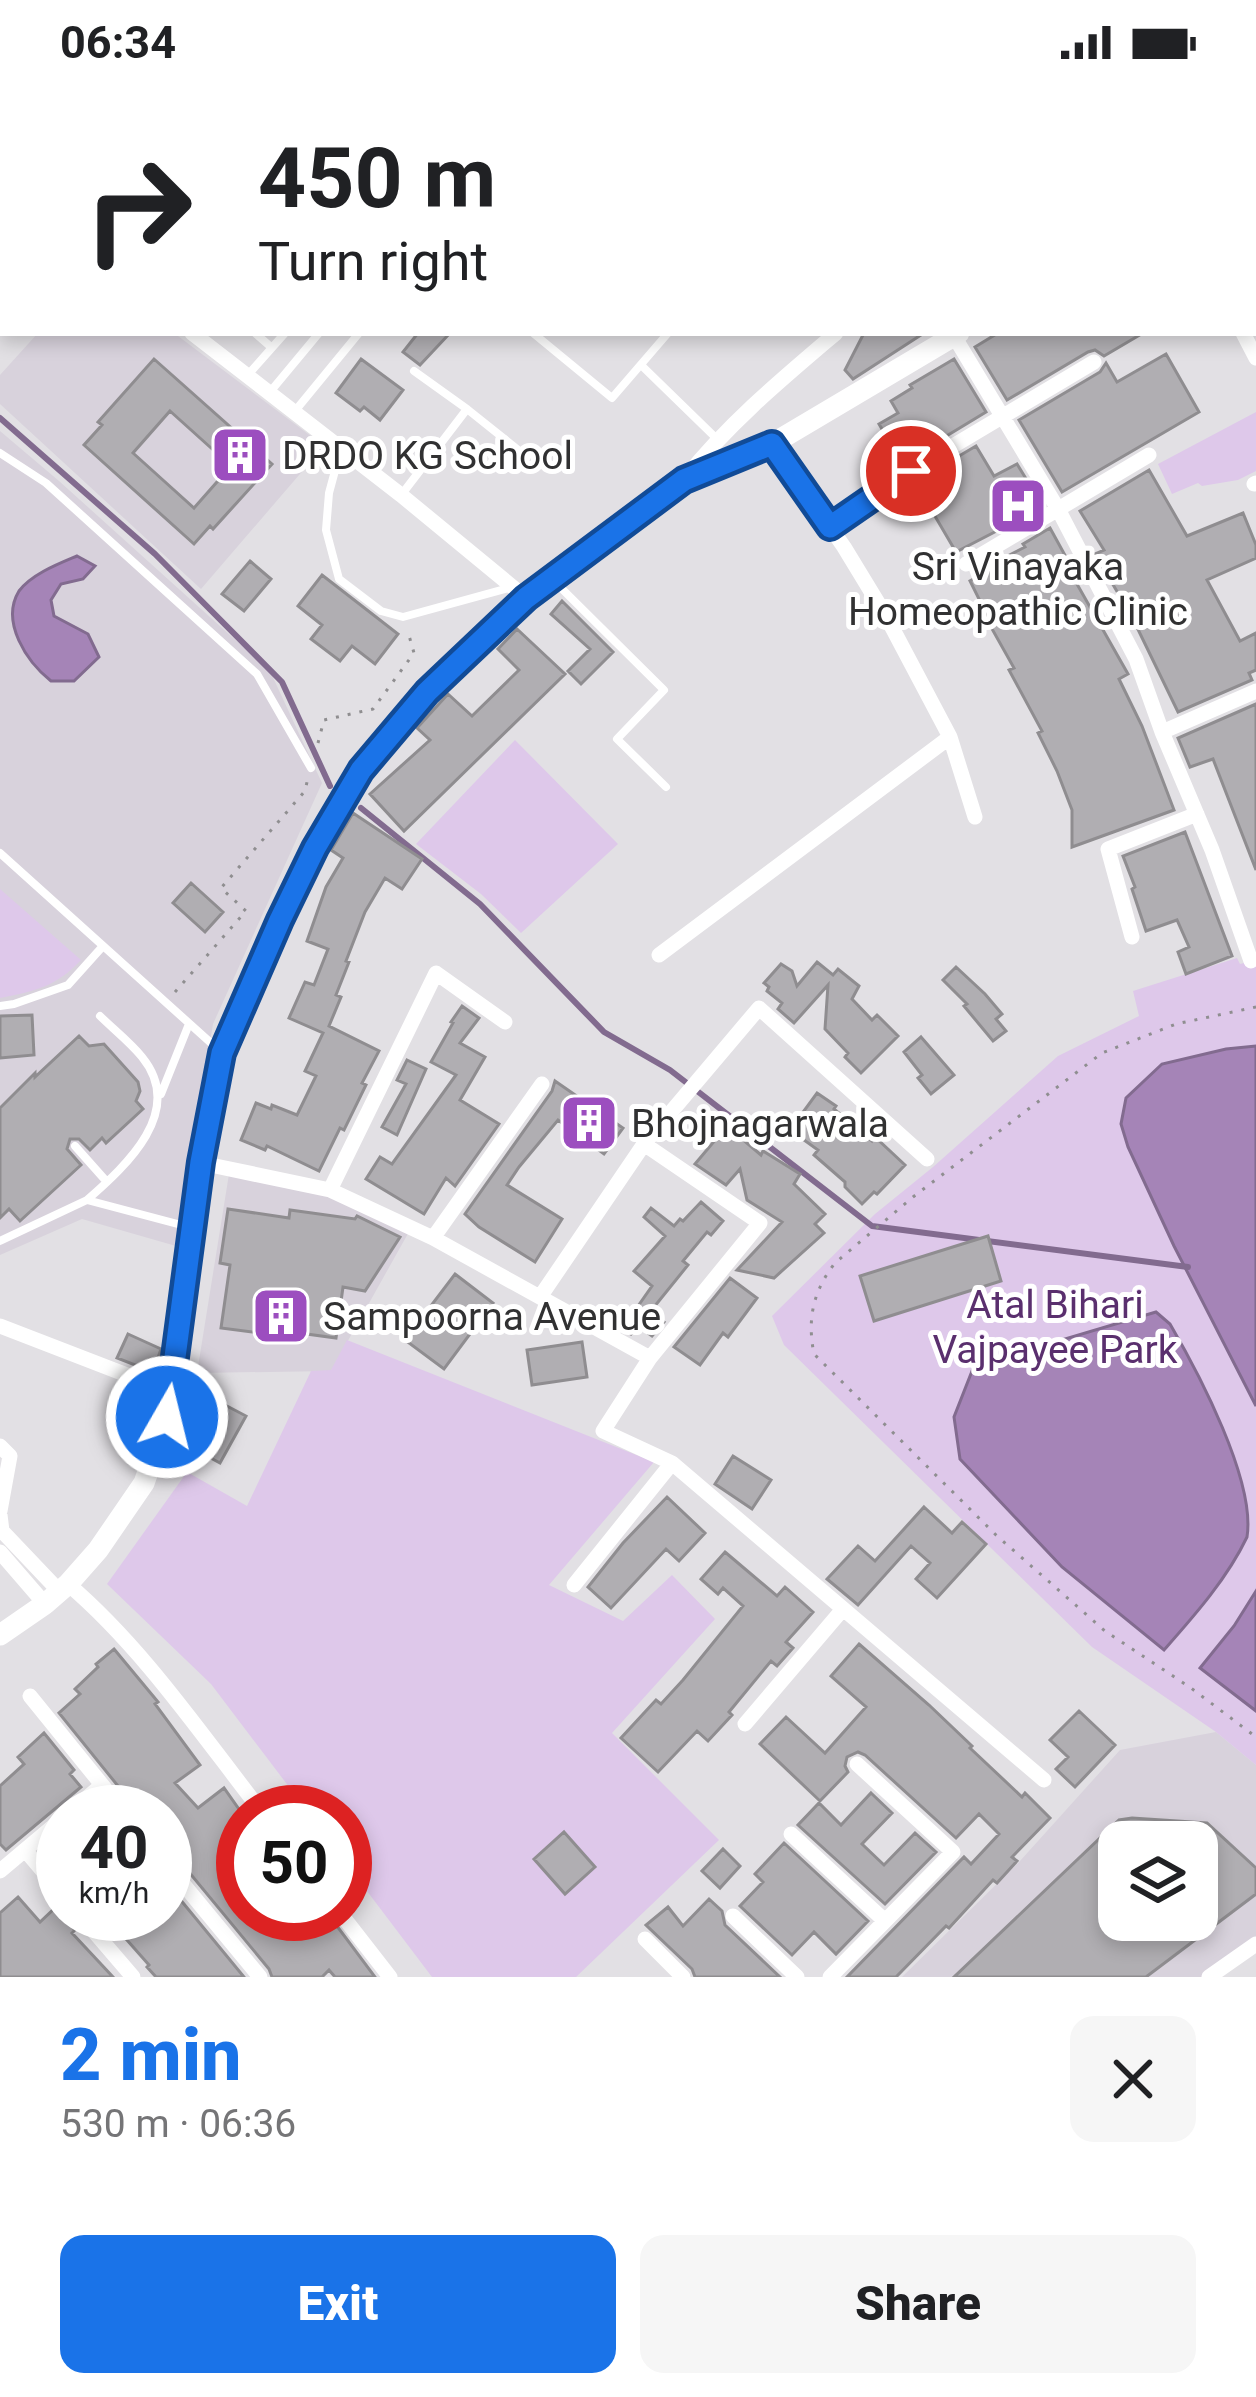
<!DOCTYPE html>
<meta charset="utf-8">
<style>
:root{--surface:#fff;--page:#f6f6f6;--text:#202124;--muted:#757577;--accent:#1a73e8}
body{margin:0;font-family:Roboto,sans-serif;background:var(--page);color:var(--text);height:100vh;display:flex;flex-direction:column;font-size:45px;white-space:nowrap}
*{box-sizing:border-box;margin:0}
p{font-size:39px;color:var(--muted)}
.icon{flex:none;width:66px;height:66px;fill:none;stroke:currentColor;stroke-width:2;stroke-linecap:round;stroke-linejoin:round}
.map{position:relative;height:1893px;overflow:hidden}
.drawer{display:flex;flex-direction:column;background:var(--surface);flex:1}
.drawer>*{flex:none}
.hud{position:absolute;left:0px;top:0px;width:1257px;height:252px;box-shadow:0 6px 18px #0003;background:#fff;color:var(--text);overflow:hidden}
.fabs{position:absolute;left:1098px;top:1737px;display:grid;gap:24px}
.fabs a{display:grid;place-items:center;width:120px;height:120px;border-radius:24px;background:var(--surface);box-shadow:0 6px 18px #0003;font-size:60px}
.speed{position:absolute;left:36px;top:1701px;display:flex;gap:24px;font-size:60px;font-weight:700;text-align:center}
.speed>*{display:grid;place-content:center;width:156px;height:156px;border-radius:50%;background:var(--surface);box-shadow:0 6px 18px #0003;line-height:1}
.speed small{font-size:30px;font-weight:400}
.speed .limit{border:18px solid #d22;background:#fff;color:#111}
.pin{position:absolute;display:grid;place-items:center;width:102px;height:102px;color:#fff;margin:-51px;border:6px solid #fff;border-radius:50%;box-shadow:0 3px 12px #0007}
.me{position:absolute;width:132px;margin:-66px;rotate:8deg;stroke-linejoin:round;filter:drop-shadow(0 0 9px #0008)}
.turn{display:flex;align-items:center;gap:42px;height:252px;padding:0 60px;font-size:54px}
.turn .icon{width:156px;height:156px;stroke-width:2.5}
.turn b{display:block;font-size:84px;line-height:102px}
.round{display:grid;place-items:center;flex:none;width:126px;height:126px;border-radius:24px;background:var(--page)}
.overview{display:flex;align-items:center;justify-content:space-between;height:204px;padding:0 60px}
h1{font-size:72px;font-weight:800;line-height:90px;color:var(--accent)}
.cta{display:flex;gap:24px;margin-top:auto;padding:24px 60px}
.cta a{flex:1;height:138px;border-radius:24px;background:var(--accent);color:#fff;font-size:48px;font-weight:800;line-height:138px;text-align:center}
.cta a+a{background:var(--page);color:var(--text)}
.status{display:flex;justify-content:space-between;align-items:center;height:84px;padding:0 60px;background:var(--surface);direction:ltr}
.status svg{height:33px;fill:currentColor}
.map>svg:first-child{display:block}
.built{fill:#d8d2dc;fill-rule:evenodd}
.green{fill:#dec8ea}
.water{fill:#a584b7;stroke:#826b8f;stroke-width:3}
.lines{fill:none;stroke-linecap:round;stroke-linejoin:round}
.stream{stroke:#826b8f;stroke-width:6}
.building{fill:#b0aeb2;stroke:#8f8d90;stroke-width:3;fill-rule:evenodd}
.path{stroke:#8f8e90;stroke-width:3;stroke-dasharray:3 9;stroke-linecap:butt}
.lane{stroke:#fff;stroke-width:8}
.street{stroke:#fff;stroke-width:15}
.secondary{stroke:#fff;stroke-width:21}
.route-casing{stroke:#114b97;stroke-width:30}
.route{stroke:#1a73e8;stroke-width:21}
.labels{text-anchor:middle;stroke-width:10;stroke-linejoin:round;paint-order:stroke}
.poi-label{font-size:39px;fill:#313132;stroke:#fff;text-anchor:start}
.park-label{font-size:39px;fill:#5a2f6e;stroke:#fff}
</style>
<div class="status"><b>06:34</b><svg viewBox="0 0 49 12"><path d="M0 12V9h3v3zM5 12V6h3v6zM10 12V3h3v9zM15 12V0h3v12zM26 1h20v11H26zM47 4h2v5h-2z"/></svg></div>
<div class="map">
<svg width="1256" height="1893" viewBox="0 0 1256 1893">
<rect width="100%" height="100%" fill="#e2e0e4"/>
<path class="built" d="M 38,249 L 174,249 L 324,362 L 201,505 L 0,320 L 0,291 Z
M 0,347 L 59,397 L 270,587 L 322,699 L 213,940 L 176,1162 L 82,1135 L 0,1171 Z
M 229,1090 L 328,1111 L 410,1146 L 331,1287 L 197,1289 Z
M 1216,1648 L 1256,1681 L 1256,1855 L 1202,1893 L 902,1893 L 1020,1777 L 1120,1666 ZM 1119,1758 L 1197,1758 L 1197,1836 L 1119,1836 Z"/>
<path class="green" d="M 1256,328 L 1256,387 L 1238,396 L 1202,402 L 1198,399 L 1172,410 L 1158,380 Z
M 515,656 L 618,760 L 521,849 L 481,810 L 416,760 Z
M 0,805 L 81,876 C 56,903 35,907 0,914 Z
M 1237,874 L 1240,880 L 1256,876 L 1256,1681 L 1216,1648 L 1092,1563 L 784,1261 L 772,1232 L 875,1130 L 933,1083 L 1058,972 L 1139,932 L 1133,907 Z
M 347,1256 L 654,1378 L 549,1501 L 623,1537 L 672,1491 L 715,1535 L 612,1649 L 719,1756 L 576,1893 L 432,1893 L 345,1778 L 345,1728 L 308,1728 L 211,1600 L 107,1500 L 187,1388 L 247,1422 L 311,1287 L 331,1286 Z"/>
<path class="water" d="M 77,472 L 95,482 L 83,495 L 61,500 L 51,516 L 54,532 L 88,550 L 99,573 L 74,597 L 51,597 C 27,578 0,538 19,507 C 32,490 58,480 77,472 Z
M 1256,962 L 1256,1322 L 1174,1162 L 1128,1063 L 1121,1040 L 1126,1014 L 1162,980 L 1226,965 Z
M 1156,1228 L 1170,1240 C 1198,1288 1256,1397 1247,1453 C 1227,1495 1194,1532 1164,1566 L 1062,1483 L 960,1375 L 954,1333 L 974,1282 Z
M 1256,1507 L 1256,1627 L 1200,1584 L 1234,1542 Z"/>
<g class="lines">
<path class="stream" d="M 0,334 L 155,470 L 282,598 L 330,702
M 361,724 L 480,820 L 604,948 L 670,986 L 872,1142 L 1188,1183"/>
</g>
<path class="building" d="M 418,249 L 450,249 L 420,281 L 403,268 Z
M 864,249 L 924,249 L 853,295 L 845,286 Z
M 998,249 L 1143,249 L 1104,272 L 1095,266 L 1088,268 L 1007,316 L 975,263 Z
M 1166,270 L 1199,328 L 1062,408 L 1019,336 L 1100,288 L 1106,279 L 1117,298 Z
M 154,275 L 272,380 L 213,445 L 210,442 L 194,460 L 84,361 L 102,341 L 98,338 ZM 170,327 L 231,382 L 194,424 L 133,369 Z
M 361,275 L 403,306 L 380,336 L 364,323 L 360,327 L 336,309 Z
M 954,275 L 986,328 L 902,379 L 879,340 L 898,329 L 891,317 L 912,304 L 910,301 Z
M 976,362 L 994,392 L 1017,380 L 1041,419 L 1012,439 L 956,468 L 915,398 Z
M 1149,386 L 1187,452 L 1243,429 L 1256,461 L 1256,474 L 1207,496 L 1240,557 L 1256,549 L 1256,586 L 1249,589 L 1252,596 L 1178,628 L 1132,533 L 1095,470 L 1104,466 L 1080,427 Z
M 1050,444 L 1072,484 L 1069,486 L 1128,590 L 1119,595 L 1142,642 L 1174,726 L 1072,763 L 1072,726 L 1057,687 L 1038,649 L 1042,647 L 1009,586 L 1014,584 L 987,536 L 989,535 L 970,497 L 998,482 L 996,478 L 1025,463 L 1023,460 Z
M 250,477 L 271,495 L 244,527 L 222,510 Z
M 322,491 L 398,550 L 375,580 L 352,562 L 340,577 L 311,555 L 322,541 L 298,522 Z
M 562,517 L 613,568 L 581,600 L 568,587 L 590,565 L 551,530 Z
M 517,545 L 565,590 L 404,747 L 370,710 L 430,656 L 417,644 L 448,610 L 472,632 L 519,586 L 498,565 Z
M 1256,620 L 1256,786 L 1213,675 L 1190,683 L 1178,654 Z
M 353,729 L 422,775 L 402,805 L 385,794 L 365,828 L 346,877 L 349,878 L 336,911 L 341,913 L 329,942 L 379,967 L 362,999 L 366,1001 L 344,1046 L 340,1044 L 319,1087 L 267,1062 L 265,1066 L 241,1056 L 256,1019 L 271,1025 L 272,1021 L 297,1031 L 316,992 L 305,987 L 323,949 L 289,934 L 305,898 L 314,901 L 328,865 L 307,857 L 326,803 L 343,774 L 331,766 Z
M 1185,748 L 1232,872 L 1186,890 L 1178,868 L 1189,863 L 1177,836 L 1146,847 L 1132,805 L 1135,803 L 1123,772 Z
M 191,799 L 223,828 L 205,848 L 173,819 Z
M 817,878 L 833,891 L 838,885 L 859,902 L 852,915 L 872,936 L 877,931 L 898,952 L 861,989 L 845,973 L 848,969 L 825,945 L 828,901 L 794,939 L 778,925 L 782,919 L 767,907 L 769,903 L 764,899 L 781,880 L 792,887 L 797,902 Z
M 956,883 L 985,910 L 1002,930 L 996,935 L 1006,947 L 993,957 L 964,922 L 967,920 L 943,896 Z
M 462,922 L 479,934 L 460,959 L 485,973 L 460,1016 L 499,1040 L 455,1102 L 446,1094 L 424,1130 L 366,1095 L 380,1073 L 392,1080 L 456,991 L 431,978 L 453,939 L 451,938 Z
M 32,931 L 34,971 L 0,974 L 0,932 Z
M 79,952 L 89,962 L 104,960 L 138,998 L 140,1007 L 136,1017 L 143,1025 L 106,1059 L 102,1054 L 90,1066 L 79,1055 L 70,1055 L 67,1065 L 81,1081 L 20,1137 L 9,1125 L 0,1134 L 0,1024 L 35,989 L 35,993 Z
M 921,953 L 954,991 L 931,1010 L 918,994 L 922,991 L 904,968 Z
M 407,976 L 426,985 L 397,1051 L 382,1043 L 406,1000 L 397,996 Z
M 555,997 L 623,1044 L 604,1070 L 558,1036 L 519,1083 L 507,1101 L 562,1135 L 535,1178 L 479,1143 L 465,1130 L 552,1007 Z
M 817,1009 L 836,1022 L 834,1025 L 872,1057 L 875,1053 L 905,1081 L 877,1110 L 874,1108 L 862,1120 L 845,1103 L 845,1098 L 814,1071 L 818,1066 L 790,1046 Z
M 727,1042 L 761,1071 L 763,1067 L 800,1090 L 794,1100 L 825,1130 L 815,1140 L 824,1149 L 774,1194 L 737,1186 L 782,1138 L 747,1116 L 740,1085 L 726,1101 L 695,1080 Z
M 701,1118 L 723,1137 L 711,1151 L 707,1148 L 683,1177 L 688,1181 L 650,1228 L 664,1238 L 652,1252 L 638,1242 L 631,1250 L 622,1245 L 652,1202 L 634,1187 L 665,1152 L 644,1133 L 651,1124 L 674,1142 L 680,1135 L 683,1137 Z
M 228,1125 L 289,1134 L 290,1126 L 355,1135 L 357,1132 L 400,1153 L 365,1207 L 343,1203 L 336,1254 L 277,1246 L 276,1251 L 221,1244 L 230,1181 L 220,1179 Z
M 988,1152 L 1001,1197 L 874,1237 L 860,1192 Z
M 455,1190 L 493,1219 L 444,1285 L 405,1256 Z
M 730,1194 L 757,1214 L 728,1253 L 723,1249 L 700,1281 L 674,1263 Z
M 128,1250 L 161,1265 L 153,1288 L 117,1274 Z
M 582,1258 L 587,1293 L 532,1301 L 527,1266 Z
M 208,1312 L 246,1332 L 220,1379 L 183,1359 Z
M 733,1372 L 771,1396 L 752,1425 L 715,1400 Z
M 667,1413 L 705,1449 L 679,1477 L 666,1465 L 611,1524 L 588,1503 L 623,1459 Z
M 924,1423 L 952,1449 L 962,1438 L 986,1460 L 937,1514 L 916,1495 L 930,1479 L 911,1462 L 858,1521 L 827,1495 L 858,1462 L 875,1477 Z
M 725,1468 L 777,1512 L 785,1503 L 813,1528 L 786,1558 L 793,1564 L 777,1582 L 771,1577 L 729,1628 L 732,1631 L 708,1657 L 697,1647 L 658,1688 L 621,1654 L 656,1616 L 661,1620 L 683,1596 L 743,1522 L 723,1504 L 718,1510 L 701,1495 Z
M 859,1560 L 929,1621 L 972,1662 L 970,1664 L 1022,1713 L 1025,1709 L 1050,1734 L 1012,1773 L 1017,1777 L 997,1799 L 993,1796 L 949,1844 L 946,1842 L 896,1893 L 847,1893 L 964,1773 L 971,1780 L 999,1750 L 979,1730 L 956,1754 L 865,1671 L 858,1668 L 847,1673 L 845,1682 L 848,1688 L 820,1717 L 760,1660 L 786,1633 L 825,1669 L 866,1623 L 831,1592 Z
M 114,1565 L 158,1618 L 155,1620 L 200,1681 L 175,1699 L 198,1724 L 224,1704 L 243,1731 L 243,1830 L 328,1830 L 375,1893 L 335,1893 L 329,1886 L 322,1893 L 272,1893 L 269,1885 L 174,1770 L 165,1766 L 165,1728 L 139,1728 L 59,1629 L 80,1610 L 75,1605 L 98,1583 L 96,1580 Z
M 1079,1627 L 1115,1661 L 1075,1703 L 1056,1685 L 1068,1673 L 1050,1656 Z
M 44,1649 L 74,1686 L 70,1690 L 81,1703 L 6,1766 L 0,1760 L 0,1702 L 24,1680 L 18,1673 Z
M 871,1709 L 892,1729 L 862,1760 L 884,1781 L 915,1749 L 936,1768 L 885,1820 L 798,1741 L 819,1719 L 841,1741 Z
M 1132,1734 L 1207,1739 L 1256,1784 L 1256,1810 L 1146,1893 L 954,1893 L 1119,1736 ZM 1119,1758 L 1197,1758 L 1197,1836 L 1119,1836 Z
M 564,1748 L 595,1783 L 565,1810 L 534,1775 Z
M 784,1759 L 868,1837 L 836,1870 L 814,1848 L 792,1871 L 740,1822 L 763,1798 L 755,1790 Z
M 723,1765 L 740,1782 L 720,1804 L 702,1787 Z
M 165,1797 L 244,1893 L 156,1893 L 147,1883 L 149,1881 L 104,1830 L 165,1830 Z
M 18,1813 L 40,1838 L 55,1824 L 75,1846 L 72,1849 L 113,1893 L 0,1893 L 0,1829 Z
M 709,1815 L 722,1827 L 725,1841 L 780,1893 L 695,1893 L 692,1885 L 646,1841 L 668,1823 L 683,1842 Z"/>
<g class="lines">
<path class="path" d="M 318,659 L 324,636 L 373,625 L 414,569 L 408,548
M 175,908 L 246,827 L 221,804 L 305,707 L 307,698
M 1256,923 L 1176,940 L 1102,969 L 913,1113 L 835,1179 C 813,1207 807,1235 814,1270 L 996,1451 L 1105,1547 L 1191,1604 L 1256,1653"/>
<path class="lane" d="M 170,0 L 177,3
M 257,0 L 257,3
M 349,0 L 350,3
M 769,0 L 773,3
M 110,3 L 117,0
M 420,3 L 420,0
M 499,3 L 499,0
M 656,3 L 658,0
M 877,3 L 879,0
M 1202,3 L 1206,0
M 255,249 L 271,263
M 533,249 L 612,314 L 668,249
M 641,281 L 717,355
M 247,292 L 285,249
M 270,308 L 319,249
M 467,325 L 527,373
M 295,327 L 359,249
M 337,365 L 336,383 L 329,409 L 326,446 L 339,495 L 381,527 L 403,533 L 512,503
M 0,369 L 46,399 L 257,590 L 311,684
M 402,410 L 467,325 L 414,287
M 553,496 L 664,606 L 617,655 L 666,703
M 0,769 L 221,968
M 0,922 L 14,920 L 68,901 L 103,862
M 161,1010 L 189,940
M 75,1062 L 107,1098
M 87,1116 C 127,1081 186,1027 142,973 C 130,958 113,945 100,932
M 0,1157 L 87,1116 L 189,1143"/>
<path class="street" d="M 935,3 L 936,0
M 0,36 L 3,39
M 192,249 L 401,411 L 526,514
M 1243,249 L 1256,274
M 954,252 L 1058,425 L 1136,575 L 1162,648 L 1212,766 L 1251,877
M 686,393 C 730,338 782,295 836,249
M 1254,400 L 1256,399
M 830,443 L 911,387 L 1094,278
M 966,480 L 1149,371
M 1162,648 L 1256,607
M 950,653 L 975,733
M 1132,853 L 1108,765 L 1197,730
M 659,871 L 950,653 L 886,532 L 844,463 L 772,360
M 644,1060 L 760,1139 L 650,1274
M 201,1079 L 330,1106 L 433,1154 L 650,1274 L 603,1347 L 672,1379 L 1044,1696
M 330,1106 L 436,889 L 505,938
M 433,1154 L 542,1000
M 540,1213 L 644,1060 L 759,924 L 927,1075
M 0,1242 L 171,1308
M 0,1362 L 10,1372 L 0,1427
M 0,1431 L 2,1447 L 60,1508
M 0,1468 L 45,1520
M 68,1500 C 143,1564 201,1650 262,1728
M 574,1501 L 672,1379
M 30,1612 L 124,1728
M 745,1640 L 843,1525
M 70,1728 L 102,1701
M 791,1750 L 885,1837
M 25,1766 L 63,1811
M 165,1778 L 260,1893
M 0,1787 L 63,1734
M 79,1830 L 133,1893
M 341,1830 L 390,1893
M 733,1832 L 797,1893
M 645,1855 L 683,1893
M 830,1893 L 953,1768 L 857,1680
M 1209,1893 L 1256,1860"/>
<path class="secondary" d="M 1254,63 L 1256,62
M 0,1551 L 45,1520 L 68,1500 L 98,1466 L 144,1399 L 167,1333 L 201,1079 L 222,969 L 280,836 L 315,764 L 361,686 L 427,608 L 526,514 L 684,396 L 772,360 L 959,249"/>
</g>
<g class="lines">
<g class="route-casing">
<path id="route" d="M 167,1333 L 201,1078 L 222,969 L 280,836 L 315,764 L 361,686 L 427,608 L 526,514 L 684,396 L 772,360 L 830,443 L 911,387"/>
</g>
<use href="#route" class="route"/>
</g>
<defs>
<g id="building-square" transform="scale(3)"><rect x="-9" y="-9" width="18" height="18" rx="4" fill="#9c4ebf" stroke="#fff"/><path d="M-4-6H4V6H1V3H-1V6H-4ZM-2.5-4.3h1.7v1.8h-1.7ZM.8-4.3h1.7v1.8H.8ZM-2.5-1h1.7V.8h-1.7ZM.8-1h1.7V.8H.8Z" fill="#fff"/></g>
<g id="hospital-square" transform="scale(3)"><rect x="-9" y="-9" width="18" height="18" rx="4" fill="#9c4ebf" stroke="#fff"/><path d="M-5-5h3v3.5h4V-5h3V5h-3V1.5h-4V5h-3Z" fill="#fff"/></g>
</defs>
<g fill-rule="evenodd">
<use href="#building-square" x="240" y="371"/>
<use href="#hospital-square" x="1018" y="422"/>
<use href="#building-square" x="589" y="1039"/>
<use href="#building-square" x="281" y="1232"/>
</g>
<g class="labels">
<g class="poi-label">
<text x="282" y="385">DRDO KG School</text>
<text x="1018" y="496" text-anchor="middle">Sri Vinayaka<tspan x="1018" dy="45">Homeopathic Clinic</tspan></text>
<text x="631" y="1053">Bhojnagarwala</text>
<text x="323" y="1246">Sampoorna Avenue</text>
</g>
<g class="park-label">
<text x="1055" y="1234">Atal Bihari<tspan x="1055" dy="45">Vajpayee Park</tspan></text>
</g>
</g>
</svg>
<div class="fabs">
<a><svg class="icon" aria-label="layers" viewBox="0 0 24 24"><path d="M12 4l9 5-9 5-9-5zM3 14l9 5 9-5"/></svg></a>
</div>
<div class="speed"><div>40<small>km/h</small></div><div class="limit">50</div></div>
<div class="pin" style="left:911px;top:387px;background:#d93025"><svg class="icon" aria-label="arrive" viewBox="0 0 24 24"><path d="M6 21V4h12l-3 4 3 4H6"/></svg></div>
<svg class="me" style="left:167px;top:1333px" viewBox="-20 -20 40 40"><circle r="17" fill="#1a73e8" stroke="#fff" stroke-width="3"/><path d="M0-11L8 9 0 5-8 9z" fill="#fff"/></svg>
<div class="hud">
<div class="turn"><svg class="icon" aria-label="right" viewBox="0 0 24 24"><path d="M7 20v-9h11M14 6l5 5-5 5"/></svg><div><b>450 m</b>Turn right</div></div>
</div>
</div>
<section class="drawer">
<div class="overview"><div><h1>2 min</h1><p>530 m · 06:36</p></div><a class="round"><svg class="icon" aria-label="close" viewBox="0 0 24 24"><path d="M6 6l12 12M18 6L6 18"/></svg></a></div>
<div class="cta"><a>Exit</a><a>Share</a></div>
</section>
